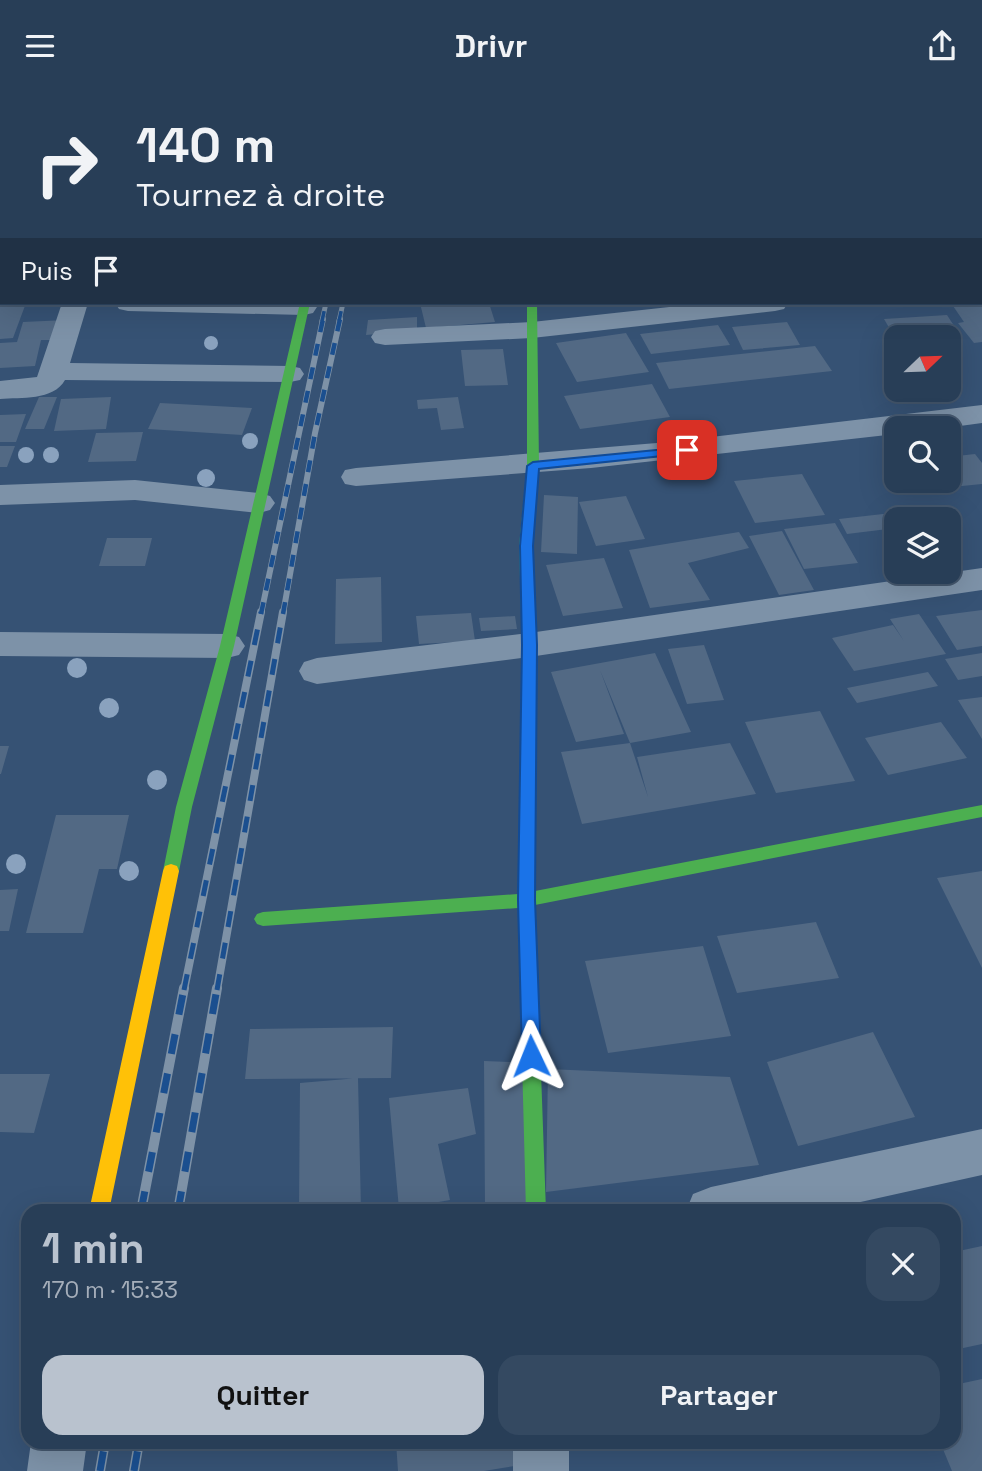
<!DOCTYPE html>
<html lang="fr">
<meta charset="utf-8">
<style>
:root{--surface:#283e57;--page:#344961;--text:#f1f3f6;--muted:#a5aeba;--line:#44576d;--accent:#b9c2ce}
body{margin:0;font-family:"Space Grotesk",sans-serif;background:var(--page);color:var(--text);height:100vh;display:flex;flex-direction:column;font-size:26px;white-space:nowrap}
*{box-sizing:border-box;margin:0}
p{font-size:23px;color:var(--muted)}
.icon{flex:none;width:38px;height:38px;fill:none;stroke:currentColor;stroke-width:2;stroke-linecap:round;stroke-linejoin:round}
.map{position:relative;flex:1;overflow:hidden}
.panel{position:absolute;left:21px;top:1113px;width:940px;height:245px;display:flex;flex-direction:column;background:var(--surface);border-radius:21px;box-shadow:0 7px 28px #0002,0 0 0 2px var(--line)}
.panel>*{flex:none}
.hud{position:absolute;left:0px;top:0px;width:984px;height:214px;box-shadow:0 7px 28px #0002,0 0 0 2px var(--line);background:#283e57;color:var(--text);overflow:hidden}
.needle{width:46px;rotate:67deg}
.fabs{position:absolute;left:884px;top:234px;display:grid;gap:14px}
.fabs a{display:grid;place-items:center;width:77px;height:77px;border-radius:14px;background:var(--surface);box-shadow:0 7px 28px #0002,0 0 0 2px var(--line);font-size:35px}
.pin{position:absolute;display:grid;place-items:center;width:60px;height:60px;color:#fff;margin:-30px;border-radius:14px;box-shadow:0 4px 10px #0006}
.me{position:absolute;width:77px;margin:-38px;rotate:358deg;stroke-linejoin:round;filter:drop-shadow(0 0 5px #0008)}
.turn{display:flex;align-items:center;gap:24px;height:147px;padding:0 21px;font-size:32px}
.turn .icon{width:91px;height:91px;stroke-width:2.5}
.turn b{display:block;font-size:49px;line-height:60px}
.then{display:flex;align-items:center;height:66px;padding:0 21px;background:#0003;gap:14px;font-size:26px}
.round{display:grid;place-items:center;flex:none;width:74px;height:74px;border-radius:21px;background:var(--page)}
.overview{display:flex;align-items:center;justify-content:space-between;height:119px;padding:0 21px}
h1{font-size:42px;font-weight:800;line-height:52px;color:var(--accent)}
.action{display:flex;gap:14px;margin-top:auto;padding:14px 21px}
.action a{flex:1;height:80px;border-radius:21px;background:var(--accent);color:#111;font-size:28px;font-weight:800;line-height:80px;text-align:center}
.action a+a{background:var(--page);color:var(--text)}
header{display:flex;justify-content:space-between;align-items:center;height:91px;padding:0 21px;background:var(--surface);font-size:32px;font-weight:800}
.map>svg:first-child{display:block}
.building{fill:#526984}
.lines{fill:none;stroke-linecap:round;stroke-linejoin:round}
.street{fill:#7d92a8;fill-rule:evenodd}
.fast{fill:#4caf50;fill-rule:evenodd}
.slow{fill:#ffc107;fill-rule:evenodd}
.rail-far3-casing{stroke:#7e92a7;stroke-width:5}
.rail-far2-casing{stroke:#7e92a7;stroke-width:6}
.rail-far1-casing{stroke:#7e92a7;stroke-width:8}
.rail-casing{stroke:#7e92a7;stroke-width:10}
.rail-far3{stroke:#1b4f8f;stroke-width:3.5;stroke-dasharray:10;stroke-linecap:butt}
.rail-far2{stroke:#1b4f8f;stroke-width:4.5;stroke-dasharray:12;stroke-linecap:butt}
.rail-far1{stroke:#1b4f8f;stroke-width:5;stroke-dasharray:16;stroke-linecap:butt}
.rail{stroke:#1b4f8f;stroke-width:7;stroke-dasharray:20;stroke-linecap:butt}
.tree{fill:#8aa2be}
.route{fill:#1a73e8;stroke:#114b97;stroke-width:2}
</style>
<header><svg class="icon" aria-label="menu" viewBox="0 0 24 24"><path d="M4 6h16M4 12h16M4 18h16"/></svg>Drivr<svg class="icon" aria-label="share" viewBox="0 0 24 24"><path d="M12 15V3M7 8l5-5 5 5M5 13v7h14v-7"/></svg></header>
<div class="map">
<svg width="982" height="1380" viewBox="0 0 982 1380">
<rect width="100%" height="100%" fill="#365274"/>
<path class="building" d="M 0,212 L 26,212 L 13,247 L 0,248 Z
M 420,212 L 489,212 L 495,231 L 426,237 Z
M 951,212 L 982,212 L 982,251 L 974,252 L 958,232 L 964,231 Z
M 947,224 L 960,244 L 895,247 L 884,228 Z
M 417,226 L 417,239 L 366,244 L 368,229 Z
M 66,229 L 62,249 L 41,249 L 35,275 L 0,277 L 0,252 L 17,251 L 23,231 Z
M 787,231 L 800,254 L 743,259 L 732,236 Z
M 718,234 L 730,254 L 651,263 L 640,243 Z
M 626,242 L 649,281 L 577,291 L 556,252 Z
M 815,255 L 832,280 L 669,298 L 656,272 Z
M 503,258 L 508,294 L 465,295 L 461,259 Z
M 652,293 L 670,326 L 580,338 L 564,305 Z
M 39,306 L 57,306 L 44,338 L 25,338 Z
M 111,306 L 106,338 L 54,340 L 61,308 Z
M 458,306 L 464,337 L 441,339 L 437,317 L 418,318 L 417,309 Z
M 160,312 L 252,317 L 242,344 L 148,338 Z
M 26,323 L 16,351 L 0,351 L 0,324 Z
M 143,341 L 136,370 L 88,371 L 96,342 Z
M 0,355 L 15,355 L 7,376 L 0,376 Z
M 975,363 L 982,372 L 982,393 L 932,398 L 927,390 L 948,390 L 948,366 Z
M 802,383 L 825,424 L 755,432 L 734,390 Z
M 544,404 L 578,406 L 577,463 L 541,461 Z
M 626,405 L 645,448 L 596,455 L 579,411 Z
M 927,418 L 935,429 L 896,429 L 896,437 L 847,443 L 839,428 Z
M 835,432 L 858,472 L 804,478 L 784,438 Z
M 782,440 L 814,499 L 779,504 L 749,445 Z
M 739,441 L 749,457 L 688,472 L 710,509 L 650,517 L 629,459 Z
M 107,447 L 152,447 L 145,475 L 99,475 Z
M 604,467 L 623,517 L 563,525 L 546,474 Z
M 381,486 L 382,551 L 335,553 L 336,488 Z
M 982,519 L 982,555 L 957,559 L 936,525 Z
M 471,522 L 475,550 L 419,553 L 416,525 Z
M 919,523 L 946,563 L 854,580 L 832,547 L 893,534 L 904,550 L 890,528 Z
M 515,525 L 517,538 L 481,540 L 479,527 Z
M 704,554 L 724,609 L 687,613 L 668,558 Z
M 655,562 L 691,641 L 630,652 L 600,579 L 624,643 L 576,651 L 551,581 Z
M 982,562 L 982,585 L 958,589 L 945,568 Z
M 928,581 L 938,595 L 857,612 L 847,597 Z
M 982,606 L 982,648 L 958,609 Z
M 820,620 L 855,690 L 776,702 L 745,631 Z
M 941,631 L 967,667 L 888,684 L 865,647 Z
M 630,652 L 648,706 L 637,666 L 730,652 L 756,703 L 582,733 L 561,661 Z
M 0,655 L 9,655 L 1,683 L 0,683 Z
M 56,724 L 129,724 L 117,778 L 99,778 L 83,842 L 26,842 Z
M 982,780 L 982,877 L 937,787 Z
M 18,798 L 9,840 L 0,840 L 0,799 Z
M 816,831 L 839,887 L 737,902 L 717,845 Z
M 703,855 L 731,945 L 608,962 L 585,870 Z
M 393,936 L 391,987 L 245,988 L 250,938 Z
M 873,941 L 915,1026 L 798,1055 L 767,971 Z
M 484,970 L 532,972 L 534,1119 L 485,1117 Z
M 548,978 L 730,986 L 759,1074 L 546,1101 Z
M 0,983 L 50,983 L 34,1042 L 0,1041 Z
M 358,987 L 361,1120 L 299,1120 L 300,992 Z
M 468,997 L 476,1043 L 438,1053 L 450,1109 L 399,1118 L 389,1007 Z
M 982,1155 L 982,1253 L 954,1259 L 954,1161 Z
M 982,1288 L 982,1380 L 952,1380 L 940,1351 L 954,1351 L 954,1294 Z
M 396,1351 L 518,1351 L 521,1374 L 484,1380 L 398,1380 Z"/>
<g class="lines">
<path class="street" d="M 153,0 L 201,0 L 202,2 L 154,2 Z
M 369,0 L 389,0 L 368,2 Z
M 552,0 L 572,0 L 551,2 Z
M 0,42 L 2,42 L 2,56 L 0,56 Z
M 0,111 L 2,111 L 2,125 L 0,125 Z
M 0,193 L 2,193 L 2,209 L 0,209 Z
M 62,212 L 88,212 L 70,272 L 290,275 L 300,277 L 304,283 L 300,289 L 290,291 L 65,289 C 53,310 21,306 0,308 L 0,290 L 37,286 Z
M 115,212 L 314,212 L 317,216 L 313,222 L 304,224 L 128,220 L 119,218 Z
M 706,212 L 788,212 L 784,218 L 775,220 L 532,247 L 385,254 L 375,252 L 371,246 L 375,240 L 385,238 L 532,231 Z
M 982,314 L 982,332 L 938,338 L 896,338 L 896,343 L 591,377 L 356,395 L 345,393 L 341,386 L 345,379 L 356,377 L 669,351 Z
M 135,389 L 259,402 L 270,405 L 275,412 L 270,419 L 259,422 L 135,409 L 0,414 L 0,394 Z
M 982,477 L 982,499 L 529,566 L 317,593 L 304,589 L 299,580 L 304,571 L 317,567 L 529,542 Z
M 0,541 L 227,543 L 239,546 L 245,555 L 239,564 L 227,567 L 0,565 Z
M 982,1038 L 982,1084 L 820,1120 L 686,1120 L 693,1103 L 711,1096 Z
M 31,1351 L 87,1351 L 83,1380 L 27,1380 Z
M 513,1351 L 569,1351 L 569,1380 L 513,1380 Z"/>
<path class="fast" d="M 300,212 L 310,212 L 234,555 L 192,716 L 179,780 L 177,785 L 171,787 L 165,785 L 163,780 L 176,716 L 220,555 Z
M 527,212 L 537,212 L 539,375 L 533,455 L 536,554 L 535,800 L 982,714 L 982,726 L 535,814 L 546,1120 L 526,1120 L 518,817 L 263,835 L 257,833 L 254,828 L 257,823 L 263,821 L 518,803 L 522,554 L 519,455 L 527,375 Z"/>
<path class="slow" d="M 922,0 L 931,0 L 932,2 L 923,2 Z
M 171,773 L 177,775 L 179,780 L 109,1120 L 89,1120 L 163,780 L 165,775 Z"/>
<g class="rail-far3-casing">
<path id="rail-far3" d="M 322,230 L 326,212
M 339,230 L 343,212"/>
</g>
<g class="rail-far2-casing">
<path id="rail-far2" d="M 261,523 L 323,228
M 283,523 L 315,342 L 340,228"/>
</g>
<g class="rail-far1-casing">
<path id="rail-far1" d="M 184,899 L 261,521
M 217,899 L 283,521"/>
</g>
<g class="rail-casing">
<path id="rail" d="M 141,1120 L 184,897
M 178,1120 L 217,897
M 100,1380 L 105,1351
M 134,1380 L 139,1351"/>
</g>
<use href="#rail-far3" class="rail-far3"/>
<use href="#rail-far2" class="rail-far2"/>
<use href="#rail-far1" class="rail-far1"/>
<use href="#rail" class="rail"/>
</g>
<g class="tree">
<circle cx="211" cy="252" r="7"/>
<circle cx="250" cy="350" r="8"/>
<circle cx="26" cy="364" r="8"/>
<circle cx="51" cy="364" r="8"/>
<circle cx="206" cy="387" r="9"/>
<circle cx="77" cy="577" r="10"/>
<circle cx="109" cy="617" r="10"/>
<circle cx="157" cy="689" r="10"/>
<circle cx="16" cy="773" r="10"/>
<circle cx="129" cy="780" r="10"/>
</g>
<path class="route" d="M 687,356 L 693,359 L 691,362 L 539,378 L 533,455 L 537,554 L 535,809 L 541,965 L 538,971 L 531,973 L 525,971 L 522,965 L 518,809 L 522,554 L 520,455 L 527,375 L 533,371 Z"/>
</svg>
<div class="fabs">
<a><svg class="needle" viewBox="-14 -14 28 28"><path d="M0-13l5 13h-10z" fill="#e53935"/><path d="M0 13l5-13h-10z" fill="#a5aeba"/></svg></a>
<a><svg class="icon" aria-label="search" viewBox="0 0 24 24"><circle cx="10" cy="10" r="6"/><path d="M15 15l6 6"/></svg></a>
<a><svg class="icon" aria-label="layers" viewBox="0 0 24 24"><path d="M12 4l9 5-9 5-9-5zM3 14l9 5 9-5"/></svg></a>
</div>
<div class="pin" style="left:687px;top:359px;background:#d93025"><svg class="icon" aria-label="arrive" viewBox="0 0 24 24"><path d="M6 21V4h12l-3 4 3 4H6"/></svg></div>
<svg class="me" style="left:531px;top:965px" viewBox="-20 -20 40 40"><path d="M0-17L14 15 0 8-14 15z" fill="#1a73e8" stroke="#fff" stroke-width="4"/></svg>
<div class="hud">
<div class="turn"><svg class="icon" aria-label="right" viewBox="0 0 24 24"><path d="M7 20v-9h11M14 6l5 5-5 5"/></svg><div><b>140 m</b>Tournez à droite</div></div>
<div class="then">Puis<svg class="icon" aria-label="arrive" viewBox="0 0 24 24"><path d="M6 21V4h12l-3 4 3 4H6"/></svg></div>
</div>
<section class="panel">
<div class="overview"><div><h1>1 min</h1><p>170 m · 15:33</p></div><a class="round"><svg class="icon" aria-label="close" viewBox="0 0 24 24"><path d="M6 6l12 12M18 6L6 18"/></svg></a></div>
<div class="action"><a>Quitter</a><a>Partager</a></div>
</section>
</div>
